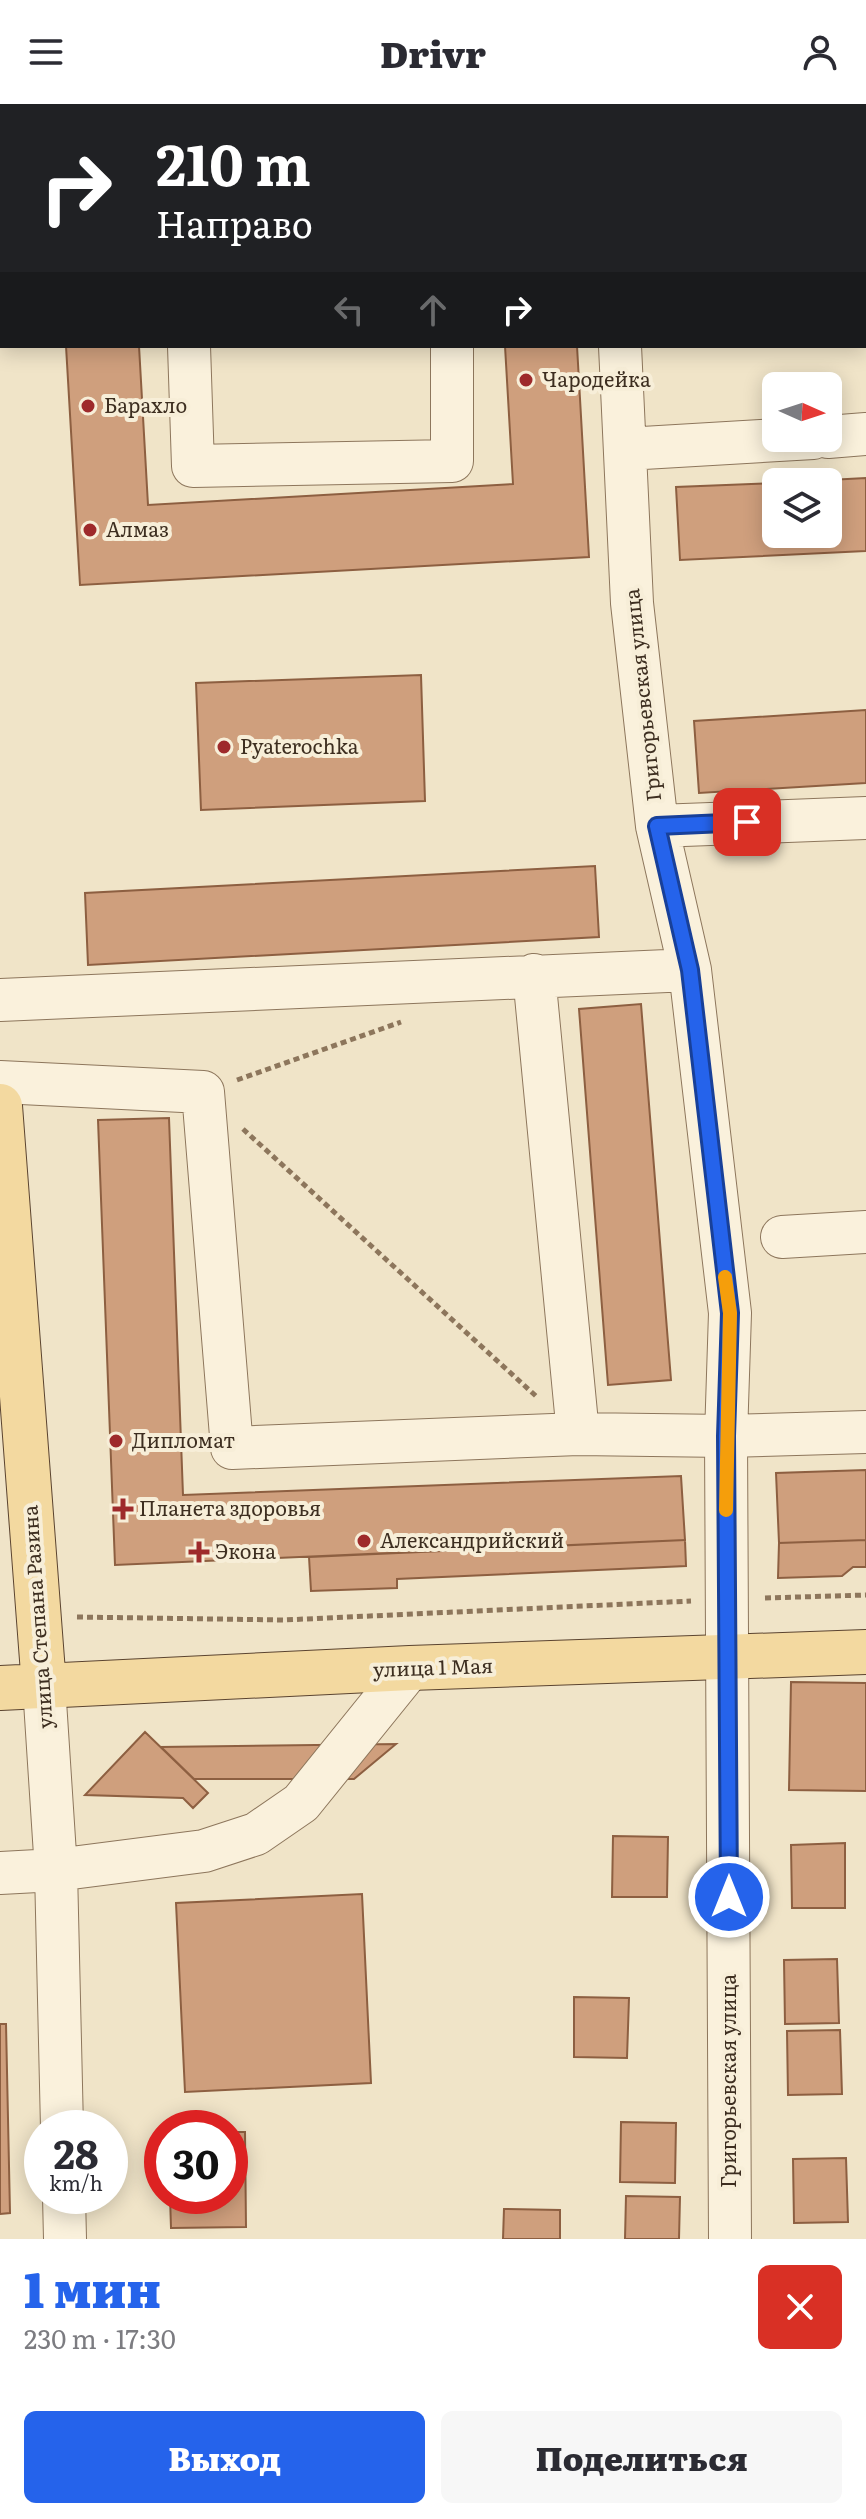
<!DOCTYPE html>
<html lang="ru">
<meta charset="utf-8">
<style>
:root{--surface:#fff;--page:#f7f7f7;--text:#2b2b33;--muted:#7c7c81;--accent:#2563eb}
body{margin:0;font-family:Literata,serif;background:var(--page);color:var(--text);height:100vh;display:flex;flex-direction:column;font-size:30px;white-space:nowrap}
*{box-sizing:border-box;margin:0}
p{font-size:26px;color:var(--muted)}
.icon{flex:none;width:44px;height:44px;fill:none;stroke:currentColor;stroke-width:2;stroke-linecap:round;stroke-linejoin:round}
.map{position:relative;height:2135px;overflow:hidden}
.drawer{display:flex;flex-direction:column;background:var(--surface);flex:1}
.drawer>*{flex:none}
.banner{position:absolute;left:0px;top:0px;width:866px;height:244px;box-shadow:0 4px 20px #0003;background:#202124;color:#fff;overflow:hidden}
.needle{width:52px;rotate:93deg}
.controls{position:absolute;left:762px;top:268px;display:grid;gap:16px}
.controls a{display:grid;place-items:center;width:80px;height:80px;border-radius:12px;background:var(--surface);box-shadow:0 4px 20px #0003;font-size:40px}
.speed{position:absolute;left:24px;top:2006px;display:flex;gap:16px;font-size:40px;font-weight:700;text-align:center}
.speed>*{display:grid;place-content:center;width:104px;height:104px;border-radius:50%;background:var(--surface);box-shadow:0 4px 20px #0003;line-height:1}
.speed small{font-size:20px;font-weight:400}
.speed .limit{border:12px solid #d22;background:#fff;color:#111}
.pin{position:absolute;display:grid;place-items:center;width:68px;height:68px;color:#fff;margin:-34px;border-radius:16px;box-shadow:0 4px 12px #0006}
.me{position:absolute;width:88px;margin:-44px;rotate:0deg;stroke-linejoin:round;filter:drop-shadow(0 0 6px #0008)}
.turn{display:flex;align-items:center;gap:28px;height:168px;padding:0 24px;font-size:36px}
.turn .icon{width:104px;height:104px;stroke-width:2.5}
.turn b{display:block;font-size:56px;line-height:68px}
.lanes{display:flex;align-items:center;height:76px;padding:0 24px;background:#0003;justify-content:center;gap:40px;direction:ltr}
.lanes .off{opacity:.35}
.round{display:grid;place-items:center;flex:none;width:84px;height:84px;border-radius:12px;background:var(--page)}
.head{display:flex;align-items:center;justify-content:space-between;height:136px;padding:0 24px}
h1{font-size:48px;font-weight:800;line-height:60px;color:var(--accent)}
.button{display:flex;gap:16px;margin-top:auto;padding:16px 24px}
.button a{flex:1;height:92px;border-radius:12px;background:var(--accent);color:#fff;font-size:32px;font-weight:800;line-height:92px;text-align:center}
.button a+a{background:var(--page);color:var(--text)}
header{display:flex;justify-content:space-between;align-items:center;height:104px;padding:0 24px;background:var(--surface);font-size:36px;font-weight:800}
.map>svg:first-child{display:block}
.building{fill:#cf9f7d;stroke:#8d5f41;stroke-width:2}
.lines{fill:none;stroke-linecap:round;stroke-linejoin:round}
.minor-casing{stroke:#8d765c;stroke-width:44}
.major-casing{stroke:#5b4430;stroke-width:46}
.path{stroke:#8d765c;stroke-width:5;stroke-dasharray:6 4;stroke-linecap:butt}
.minor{stroke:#faf1dc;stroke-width:42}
.major{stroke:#f3d9a0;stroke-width:44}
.route-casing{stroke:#184099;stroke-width:20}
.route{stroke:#2563eb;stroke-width:14}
.slow{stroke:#f59e0b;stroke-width:14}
.poi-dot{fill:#9e2a2b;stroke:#f7eed8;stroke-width:3}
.labels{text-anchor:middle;stroke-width:8;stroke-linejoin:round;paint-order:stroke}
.poi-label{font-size:20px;fill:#3d2e20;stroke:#f7eed8;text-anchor:start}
.street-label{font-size:20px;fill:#3d2e20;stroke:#f7eed8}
</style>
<header><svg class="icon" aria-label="menu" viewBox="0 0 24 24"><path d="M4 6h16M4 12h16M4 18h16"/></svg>Drivr<svg class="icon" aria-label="person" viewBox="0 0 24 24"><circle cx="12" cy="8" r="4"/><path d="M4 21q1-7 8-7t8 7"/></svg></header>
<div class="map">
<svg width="866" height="2135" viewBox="0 0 866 2135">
<rect width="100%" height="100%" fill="#f0e4c8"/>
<path class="building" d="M 134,0 L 557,0 L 557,2 L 97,2 Z
M 659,0 L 866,0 L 866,31 L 864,31 L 864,2 L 659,2 Z
M 66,242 L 139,242 L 148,401 L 513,380 L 505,242 L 577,242 L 589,453 L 80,481 Z
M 866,374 L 866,447 L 680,456 L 676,383 L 776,379 L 776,430 L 828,430 L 828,378 L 791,378 Z
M 421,571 L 425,697 L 201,706 L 196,579 Z
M 866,606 L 866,679 L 699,689 L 694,617 Z
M 595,762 L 599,833 L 88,861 L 85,789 Z
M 641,900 L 671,1276 L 608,1281 L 579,905 Z
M 169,1014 L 183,1391 L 681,1372 L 685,1436 L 115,1461 L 98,1016 Z
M 866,1366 L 866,1436 L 779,1439 L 776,1369 Z
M 685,1436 L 686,1462 L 397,1475 L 397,1484 L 311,1487 L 309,1453 Z
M 866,1436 L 866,1463 L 853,1463 L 842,1472 L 778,1474 L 779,1439 Z
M 791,1578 L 866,1579 L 866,1687 L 789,1686 Z
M 145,1628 L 208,1689 L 193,1704 L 183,1694 L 85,1691 Z
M 396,1640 L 354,1675 L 194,1675 L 161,1643 Z
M 613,1732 L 668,1733 L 667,1793 L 612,1793 Z
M 845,1739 L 845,1804 L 792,1804 L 791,1741 Z
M 362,1790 L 371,1979 L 185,1988 L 176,1799 Z
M 837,1855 L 839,1919 L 785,1920 L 784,1856 Z
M 574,1893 L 629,1894 L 627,1954 L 574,1953 Z
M 0,1920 L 6,1920 L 10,2109 L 0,2110 Z
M 840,1926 L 842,1990 L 788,1991 L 787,1927 Z
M 621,2018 L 676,2019 L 675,2079 L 620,2078 Z
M 230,2028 L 245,2028 L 246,2123 L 171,2124 L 170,2092 L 230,2092 Z
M 846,2054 L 848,2118 L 794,2119 L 793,2055 Z
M 626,2092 L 680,2093 L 679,2135 L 625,2135 Z
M 504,2105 L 560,2106 L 560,2135 L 503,2135 Z"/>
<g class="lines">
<g class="minor-casing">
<path id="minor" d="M 603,0 L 603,2
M 864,68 L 866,68
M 0,114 L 2,114
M 189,242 L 193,362 L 452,357 L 452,242
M 620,242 L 632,499 L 657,722 L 690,866 L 730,1209 L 726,1332 L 730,2135
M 828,333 L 866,330
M 626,345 L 813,334
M 657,722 L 866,714
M 534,871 L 578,1330
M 0,896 L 690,866
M 0,978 L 203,988 L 232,1344 L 578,1330 L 726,1332 L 866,1328
M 782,1133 L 866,1128
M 44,1582 L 56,1766 L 62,2024
M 0,1769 L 56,1766 L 204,1747 L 256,1730 L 301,1699 L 410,1564
M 64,2092 L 65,2135"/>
</g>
<g class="major-casing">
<path id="major" d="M 0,1002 L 44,1582
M 0,1584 L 410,1564 L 866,1548"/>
</g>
<path class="path" d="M 237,976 L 401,918
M 243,1025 L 537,1293
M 765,1494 L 866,1491
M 77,1513 L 284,1516 L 691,1497"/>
<use href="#minor" class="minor"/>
<use href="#major" class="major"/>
</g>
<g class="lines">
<g class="route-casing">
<path id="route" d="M 729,1793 L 726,1332 L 730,1209 L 690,866 L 657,722 L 747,718"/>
</g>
<use href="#route" class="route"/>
<path class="slow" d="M 725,1173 L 730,1209 L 726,1406"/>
</g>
<g class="poi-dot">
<circle cx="526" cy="276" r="8"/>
<circle cx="88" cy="302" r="8"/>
<circle cx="90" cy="426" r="8"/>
<circle cx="224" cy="643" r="8"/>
<circle cx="116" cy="1337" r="8"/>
<path d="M119 1393h8v8h8v8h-8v8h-8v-8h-8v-8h8z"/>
<circle cx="364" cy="1437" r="8"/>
<path d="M195 1436h8v8h8v8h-8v8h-8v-8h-8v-8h8z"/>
</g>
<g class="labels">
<g class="poi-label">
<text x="542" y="283">Чародейка</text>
<text x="104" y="309">Барахло</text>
<text x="106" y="433">Алмаз</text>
<text x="240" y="650">Pyaterochka</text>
<text x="132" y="1344">Дипломат</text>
<text x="139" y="1412">Планета здоровья</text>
<text x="380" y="1444">Александрийский</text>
<text x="215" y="1455">Экона</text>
</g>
<g class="street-label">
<text transform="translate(643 591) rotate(-96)" y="7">Григорьевская улица</text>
<text transform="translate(38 1513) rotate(-94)" y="7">улица Степана Разина</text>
<text transform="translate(433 1564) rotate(-2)" y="7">улица 1 Мая</text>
<text transform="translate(729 1977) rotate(-90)" y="7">Григорьевская улица</text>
</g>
</g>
</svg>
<div class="controls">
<a><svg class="needle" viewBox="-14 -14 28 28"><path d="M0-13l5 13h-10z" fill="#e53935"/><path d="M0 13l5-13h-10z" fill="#7c7c81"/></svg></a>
<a><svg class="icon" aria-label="layers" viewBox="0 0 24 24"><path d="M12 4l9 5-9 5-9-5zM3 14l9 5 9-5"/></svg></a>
</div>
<div class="speed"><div>28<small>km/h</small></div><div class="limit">30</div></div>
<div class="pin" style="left:747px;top:718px;background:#d93025"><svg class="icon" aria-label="arrive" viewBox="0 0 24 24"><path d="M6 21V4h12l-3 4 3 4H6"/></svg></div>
<svg class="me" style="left:729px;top:1793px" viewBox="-20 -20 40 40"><circle r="17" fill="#2563eb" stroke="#fff" stroke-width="3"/><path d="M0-11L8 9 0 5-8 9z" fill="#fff"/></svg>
<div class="banner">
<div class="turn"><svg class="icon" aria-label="right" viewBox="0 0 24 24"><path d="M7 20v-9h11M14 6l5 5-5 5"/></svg><div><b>210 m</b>Направо</div></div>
<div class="lanes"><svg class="icon off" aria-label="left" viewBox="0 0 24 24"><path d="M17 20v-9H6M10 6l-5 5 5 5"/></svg><svg class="icon off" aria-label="ahead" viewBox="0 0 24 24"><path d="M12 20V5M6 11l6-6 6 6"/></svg><svg class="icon" aria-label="right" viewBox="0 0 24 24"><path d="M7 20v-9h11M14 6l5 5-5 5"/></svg></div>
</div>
</div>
<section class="drawer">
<div class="head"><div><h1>1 мин</h1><p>230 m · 17:30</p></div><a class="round" style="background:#d93025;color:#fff"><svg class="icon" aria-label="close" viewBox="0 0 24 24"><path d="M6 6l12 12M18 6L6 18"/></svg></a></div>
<div class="button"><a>Выход</a><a>Поделиться</a></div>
</section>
